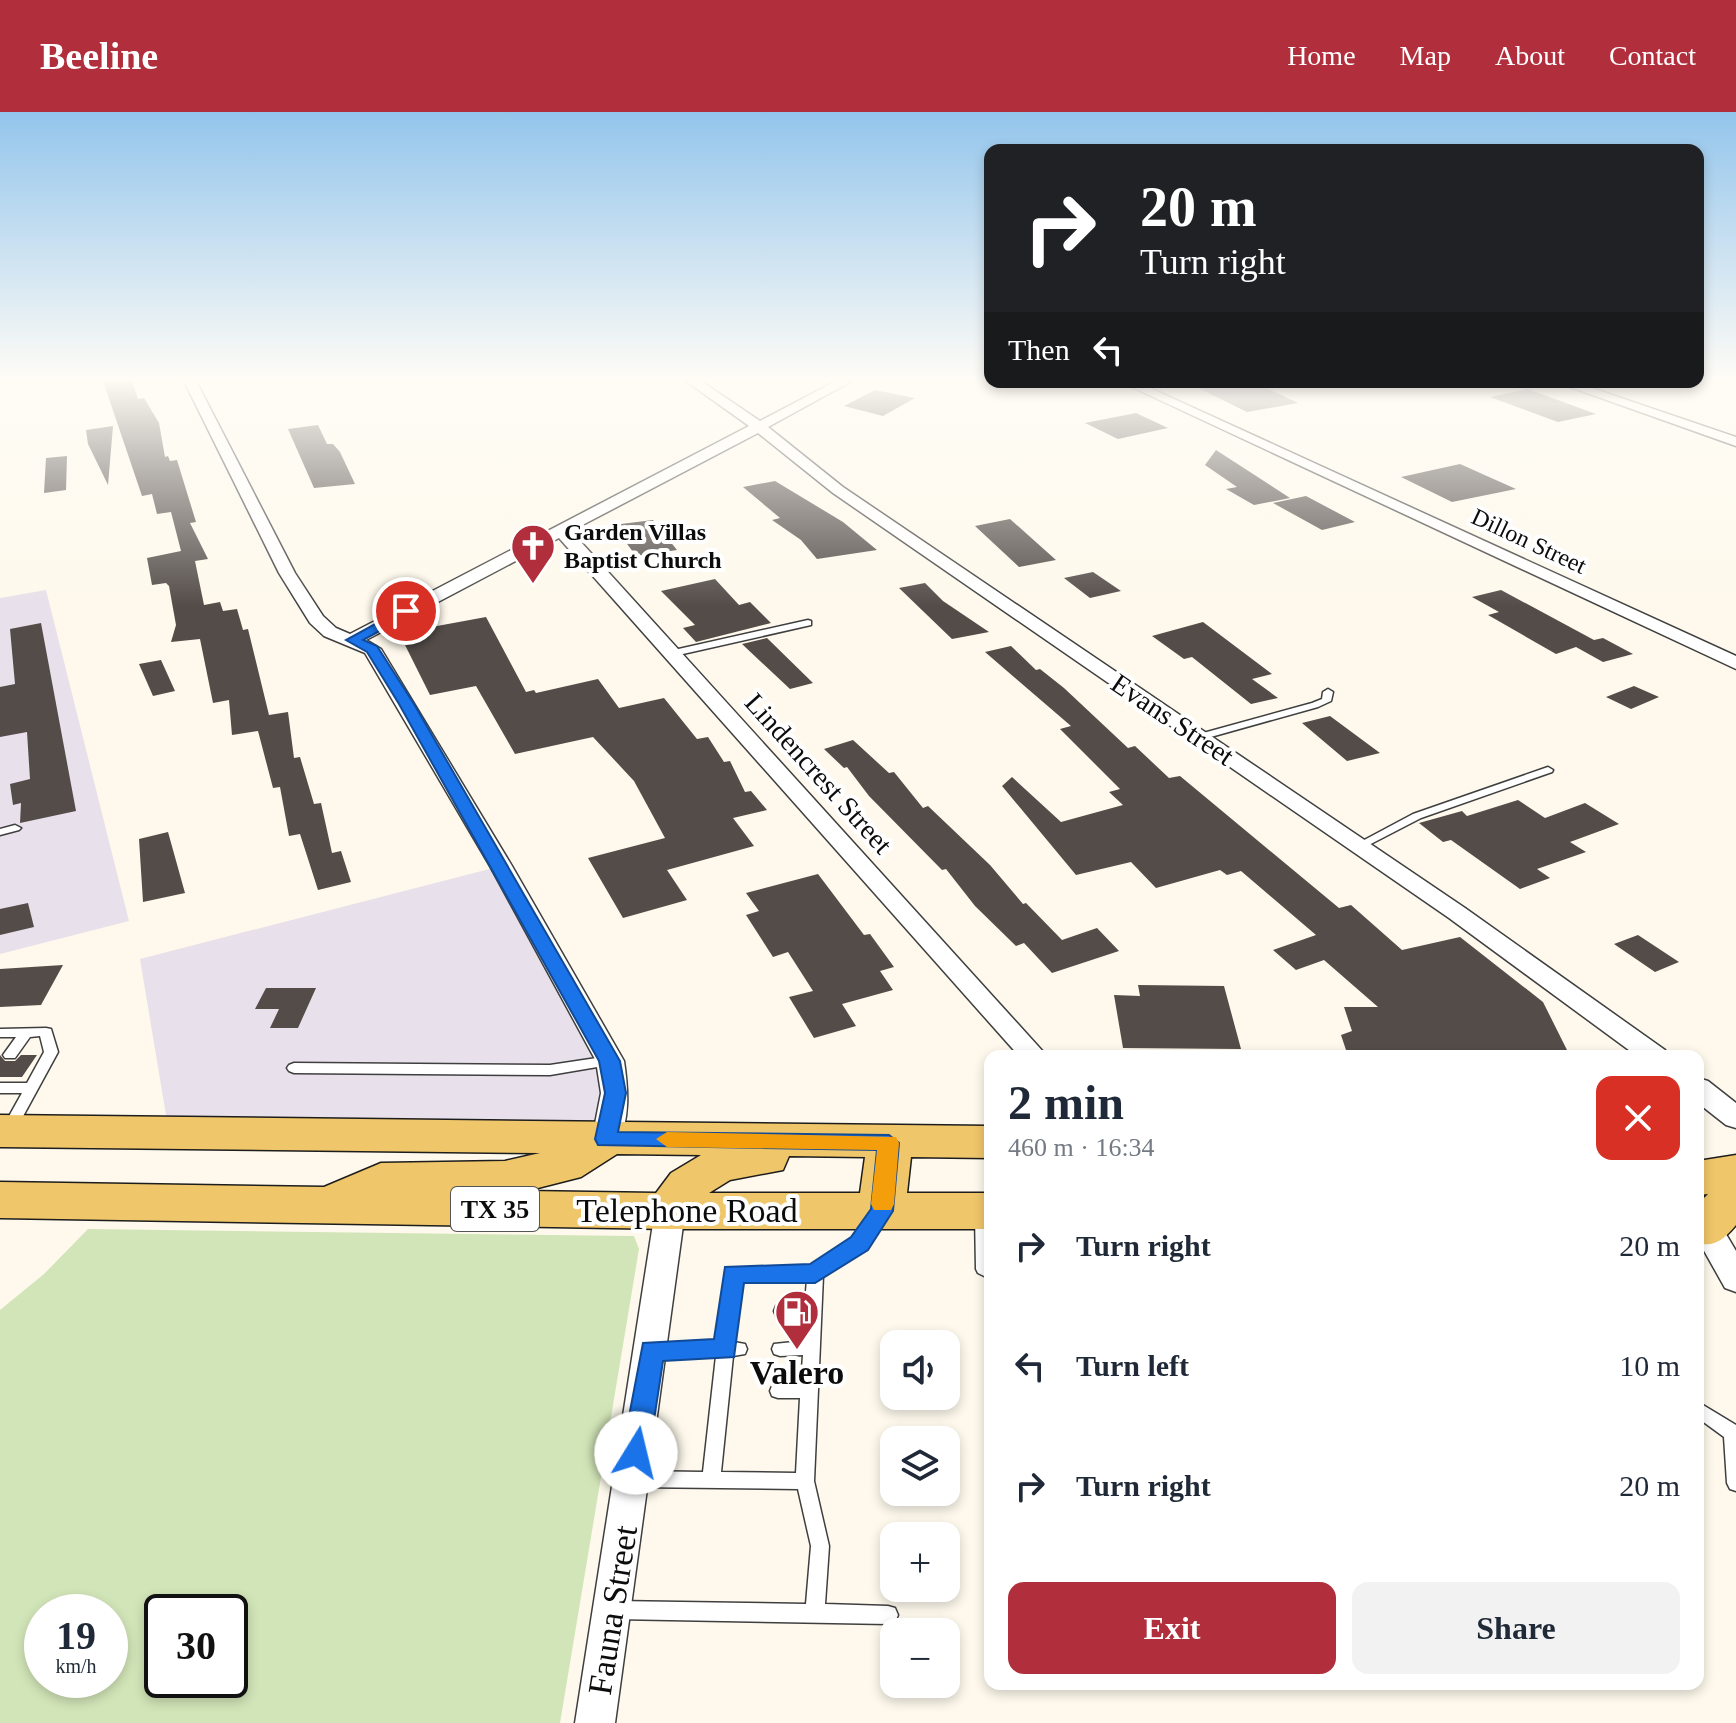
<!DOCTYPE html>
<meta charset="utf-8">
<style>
:root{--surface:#fff;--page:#f2f2f3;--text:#1f2937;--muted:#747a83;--accent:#b12e3c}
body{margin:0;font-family:"Times New Roman",serif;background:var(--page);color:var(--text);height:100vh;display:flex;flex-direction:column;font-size:30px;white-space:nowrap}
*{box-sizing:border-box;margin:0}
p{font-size:26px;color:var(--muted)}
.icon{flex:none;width:44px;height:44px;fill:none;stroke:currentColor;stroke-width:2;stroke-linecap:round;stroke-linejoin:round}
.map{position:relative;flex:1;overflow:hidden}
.drawer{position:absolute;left:984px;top:938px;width:720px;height:640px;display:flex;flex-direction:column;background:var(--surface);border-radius:16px;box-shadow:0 4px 12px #0003}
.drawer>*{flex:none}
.top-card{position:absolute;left:984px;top:32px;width:720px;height:244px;border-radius:16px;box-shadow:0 4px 12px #0003;background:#202124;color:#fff;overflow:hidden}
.controls{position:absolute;left:880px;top:1218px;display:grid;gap:16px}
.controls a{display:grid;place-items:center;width:80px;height:80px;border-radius:16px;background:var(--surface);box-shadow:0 4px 12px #0003;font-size:40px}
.speed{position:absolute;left:24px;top:1482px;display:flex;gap:16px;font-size:40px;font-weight:700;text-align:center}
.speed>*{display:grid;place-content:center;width:104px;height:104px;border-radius:50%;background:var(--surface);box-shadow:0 4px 12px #0003;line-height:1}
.speed small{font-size:20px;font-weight:400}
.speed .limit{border:4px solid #111;border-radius:12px;background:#fff;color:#111}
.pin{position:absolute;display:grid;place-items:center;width:68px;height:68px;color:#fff;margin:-34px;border:4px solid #fff;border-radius:50%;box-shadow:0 2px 8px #0007}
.me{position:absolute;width:88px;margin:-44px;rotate:9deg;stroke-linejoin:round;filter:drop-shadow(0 0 6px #0008)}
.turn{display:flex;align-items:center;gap:28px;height:168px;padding:0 24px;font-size:36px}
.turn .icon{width:104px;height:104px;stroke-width:2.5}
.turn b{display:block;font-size:56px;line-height:68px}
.then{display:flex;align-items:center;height:76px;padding:0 24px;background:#0003;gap:16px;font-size:30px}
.round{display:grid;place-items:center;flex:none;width:84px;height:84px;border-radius:16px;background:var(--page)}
.headline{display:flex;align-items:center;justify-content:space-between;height:136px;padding:0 24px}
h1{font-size:48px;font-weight:700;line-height:60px}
.action{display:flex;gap:16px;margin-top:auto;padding:16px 24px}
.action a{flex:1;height:92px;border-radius:16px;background:var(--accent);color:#fff;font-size:32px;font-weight:700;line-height:92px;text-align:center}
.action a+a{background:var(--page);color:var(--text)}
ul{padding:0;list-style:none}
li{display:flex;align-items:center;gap:24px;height:120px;padding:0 24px}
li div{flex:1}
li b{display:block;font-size:30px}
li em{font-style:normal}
header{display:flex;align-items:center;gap:48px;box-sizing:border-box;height:112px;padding:0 40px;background:var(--accent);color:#fff}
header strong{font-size:38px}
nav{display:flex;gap:44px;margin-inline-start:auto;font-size:28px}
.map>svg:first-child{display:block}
.industrial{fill:#e8e0ea}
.green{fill:#d2e5b8;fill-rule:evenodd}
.building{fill:#534c49}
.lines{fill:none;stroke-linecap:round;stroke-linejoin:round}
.service-casing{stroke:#3f3f3f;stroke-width:3}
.minor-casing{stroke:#3f3f3f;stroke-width:3}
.primary-casing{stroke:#1d1d1d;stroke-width:3}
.service{fill:#fff;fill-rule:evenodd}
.minor{fill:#fff;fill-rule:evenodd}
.primary{fill:#efc66a;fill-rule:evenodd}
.route{fill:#1a73e8;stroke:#114b97;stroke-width:2}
.slow{fill:#f59e0b}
.labels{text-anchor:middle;stroke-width:8;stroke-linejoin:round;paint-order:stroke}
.far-poi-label{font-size:24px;font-weight:bold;fill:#0c0c0c;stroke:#fff;text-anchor:start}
.far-street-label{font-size:24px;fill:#0c0c0c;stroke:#fff}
.shield{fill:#fff;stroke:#555;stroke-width:2}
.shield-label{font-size:26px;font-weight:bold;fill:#0c0c0c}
.street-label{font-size:28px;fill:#0c0c0c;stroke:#fff}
.near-street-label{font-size:34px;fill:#0c0c0c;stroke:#fff}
.near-poi-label{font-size:34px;font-weight:bold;fill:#0c0c0c;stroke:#fff}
</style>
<header>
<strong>Beeline</strong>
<nav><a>Home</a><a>Map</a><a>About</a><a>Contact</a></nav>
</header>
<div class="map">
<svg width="1736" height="1611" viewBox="0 0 1736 1611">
<rect width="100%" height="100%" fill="#fef9ec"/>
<path class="industrial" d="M 46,478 L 129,809 L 0,842 L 0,486 Z
M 501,754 L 610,949 L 606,1027 L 169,1021 L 140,847 Z"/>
<path class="green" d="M 88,1117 L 634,1124 L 639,1137 L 560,1611 L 0,1611 L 0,1198 L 44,1162 ZM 42,1500 L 110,1500 L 110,1568 L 42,1568 ZM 230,1500 L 230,1568 L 162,1568 L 162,1500 Z"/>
<path class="building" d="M 103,269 L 132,269 L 138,287 L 144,286 L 159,311 L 165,345 L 168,344 L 170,349 L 177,348 L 196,410 L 190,411 L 208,447 L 195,449 L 204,493 L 220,490 L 223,499 L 237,497 L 243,518 L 248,517 L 269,603 L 288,600 L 294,646 L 300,645 L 314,692 L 321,691 L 332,741 L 341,739 L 351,770 L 318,778 L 300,722 L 289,724 L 280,675 L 273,676 L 258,619 L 232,623 L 229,588 L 213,591 L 200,527 L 171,530 L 176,513 L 169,474 L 166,471 L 152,473 L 147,446 L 181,439 L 171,400 L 157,402 L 152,382 L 142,384 Z
M 1186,270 L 1254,270 L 1298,291 L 1247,300 Z
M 1528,277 L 1596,302 L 1558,310 L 1490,285 Z
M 875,278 L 915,286 L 883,304 L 844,294 Z
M 1136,301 L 1168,316 L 1118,327 L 1085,311 Z
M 318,313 L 327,332 L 333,332 L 340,340 L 355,372 L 314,376 L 288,317 Z
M 113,314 L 108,373 L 88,332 L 86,318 Z
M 1216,338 L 1290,386 L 1254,393 L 1226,377 L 1237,375 L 1205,353 Z
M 67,344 L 66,378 L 44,381 L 46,346 Z
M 1460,352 L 1516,377 L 1452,390 L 1401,365 Z
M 775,369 L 843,410 L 877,438 L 817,447 L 801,428 L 772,408 L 780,406 L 743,375 Z
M 1306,384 L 1355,410 L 1322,418 L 1273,391 Z
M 1010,407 L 1056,448 L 1019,455 L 975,414 Z
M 653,408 L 677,438 L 636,444 L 613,413 Z
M 1093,460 L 1121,479 L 1090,486 L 1064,466 Z
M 715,467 L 739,493 L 750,490 L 771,511 L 696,530 L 683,516 L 695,513 L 661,479 Z
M 925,471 L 943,489 L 989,520 L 952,527 L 899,476 Z
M 1501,478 L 1594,528 L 1603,526 L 1633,542 L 1603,550 L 1576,535 L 1556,542 L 1488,503 L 1499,500 L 1472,485 Z
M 486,505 L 526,580 L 534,578 L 536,581 L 598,567 L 619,596 L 664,586 L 697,627 L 708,625 L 724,650 L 730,649 L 745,680 L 751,679 L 767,698 L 733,706 L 754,734 L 667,758 L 687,788 L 623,806 L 588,746 L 665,726 L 634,669 L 593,625 L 515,642 L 476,574 L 430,583 L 399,521 Z
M 1203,510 L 1272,562 L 1252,567 L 1278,586 L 1251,592 L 1192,545 L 1184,547 L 1152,524 Z
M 41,511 L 76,699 L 20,711 L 21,691 L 13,693 L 10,672 L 30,667 L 27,620 L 0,625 L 0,575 L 15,572 L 10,517 Z
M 767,526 L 813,571 L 790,577 L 742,532 Z
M 1011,534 L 1036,558 L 1040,557 L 1064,576 L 1128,636 L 1135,634 L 1169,666 L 1180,664 L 1339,796 L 1351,793 L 1402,838 L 1460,825 L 1543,890 L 1570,944 L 1348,944 L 1341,923 L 1352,919 L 1344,895 L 1378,895 L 1324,848 L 1296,858 L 1273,838 L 1316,823 L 1241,759 L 1227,763 L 1220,758 L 1156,776 L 1131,750 L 1076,763 L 1002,674 L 1012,665 L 1061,710 L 1123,693 L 1109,680 L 1120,677 L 1060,617 L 1071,614 L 985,540 Z
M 161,548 L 175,579 L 153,584 L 139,552 Z
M 1634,574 L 1659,585 L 1631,597 L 1606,585 Z
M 1330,604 L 1380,641 L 1347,649 L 1302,611 Z
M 853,628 L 889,661 L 894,660 L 923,696 L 928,694 L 990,753 L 1023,792 L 1026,791 L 1062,828 L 1097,816 L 1119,839 L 1052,861 L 1024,831 L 1016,834 L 975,794 L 946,757 L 942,758 L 869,684 L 847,655 L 844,656 L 824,637 Z
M 1518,688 L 1545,706 L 1585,691 L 1619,712 L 1570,730 L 1586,740 L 1537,757 L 1550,766 L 1520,777 L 1451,728 L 1443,730 L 1419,711 L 1462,699 L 1467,704 Z
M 168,720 L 185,781 L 143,790 L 139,727 Z
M 818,762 L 864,823 L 870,822 L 894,855 L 880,859 L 893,878 L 842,892 L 856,914 L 814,926 L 789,885 L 813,879 L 788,840 L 773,845 L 746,803 L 759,799 L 746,781 Z
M 28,791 L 34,815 L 0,823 L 0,797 Z
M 1638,823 L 1679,850 L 1655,860 L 1614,832 Z
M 63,853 L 41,893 L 0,895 L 0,857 Z
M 1138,873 L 1224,874 L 1241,937 L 1123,936 L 1114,883 L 1140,884 Z
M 266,876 L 316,876 L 298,916 L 270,916 L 279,897 L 255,897 Z
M 0,943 L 5,949 L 15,949 L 21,943 L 37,943 L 22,965 L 0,965 Z"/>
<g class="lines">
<g class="service-casing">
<path id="service" d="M 808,508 L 811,509 L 811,513 L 674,544 L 669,541 L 674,538 Z
M 1328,577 L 1333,580 L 1331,589 L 1318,595 L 1200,628 L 1195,625 L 1196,623 L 1312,591 L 1322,587 L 1323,580 Z
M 1548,655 L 1553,658 L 1552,660 L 1421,706 L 1363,736 L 1355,736 L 1353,734 L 1413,702 Z
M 15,713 L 21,716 L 19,718 L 0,723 L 0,717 Z
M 46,916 L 51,917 L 58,940 L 15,1019 L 5,1019 L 3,1015 L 22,981 L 0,981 L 0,971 L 27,971 L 44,940 L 40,924 L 30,925 L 15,946 L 5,946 L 3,943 L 16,925 L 0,925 L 0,917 Z
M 610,944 L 615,946 L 617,949 L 615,952 L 550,963 L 294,961 L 289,959 L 287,956 L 289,953 L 294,951 L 550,953 Z
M 983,1097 L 988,1099 L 990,1102 L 990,1167 L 978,1161 L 976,1157 L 975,1103 L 978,1099 Z
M 878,1099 L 883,1101 L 886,1105 L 865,1136 L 823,1164 L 814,1369 L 829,1434 L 825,1492 L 888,1494 L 895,1496 L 898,1503 L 895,1510 L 888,1512 L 615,1507 L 608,1505 L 605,1498 L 608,1491 L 615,1489 L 806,1492 L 811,1434 L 798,1377 L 633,1375 L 627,1373 L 624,1367 L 627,1361 L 633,1359 L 703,1360 L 716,1244 L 652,1245 L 646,1243 L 644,1238 L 646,1233 L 652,1231 L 717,1230 L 725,1162 L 727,1158 L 733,1156 L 812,1155 L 855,1128 L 873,1101 ZM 807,1167 L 805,1192 L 776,1194 L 774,1199 L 776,1204 L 782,1206 L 805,1205 L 803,1229 L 774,1232 L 772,1237 L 774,1242 L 780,1244 L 803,1243 L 801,1272 L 778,1272 L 772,1274 L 770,1279 L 772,1284 L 778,1286 L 800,1286 L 796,1361 L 721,1360 L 733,1244 L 745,1242 L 747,1237 L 745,1232 L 734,1230 L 740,1168 Z
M 1698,1290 L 1736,1313 L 1736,1379 L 1730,1377 L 1727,1371 L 1724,1325 L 1698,1306 Z"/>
</g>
<g class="minor-casing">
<path id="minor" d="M 184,269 L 196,269 L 295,461 L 323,504 L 336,516 L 350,522 L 749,314 L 686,269 L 701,269 L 760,309 L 836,269 L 852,269 L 768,315 L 843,375 L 1465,796 L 1665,938 L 1668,944 L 1637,944 L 1449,806 L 833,381 L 758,321 L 571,419 L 1047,944 L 1019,944 L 559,426 L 366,528 L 381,537 L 512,754 L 624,949 C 628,976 631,1009 616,1034 L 606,1037 L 596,1034 L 592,1027 L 601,981 L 596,949 L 490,754 L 365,541 L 324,524 L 310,511 L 279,461 Z
M 1121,270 L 1137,270 L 1736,544 L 1736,557 Z
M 1556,270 L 1574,270 L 1736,325 L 1736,334 Z
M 1698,966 L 1708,969 L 1736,991 L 1736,1016 L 1726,1013 L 1698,991 Z
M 670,1088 L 681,1091 L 685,1099 L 615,1611 L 575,1611 L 655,1099 L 659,1091 Z
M 1706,1103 L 1717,1107 L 1736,1139 L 1736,1180 L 1725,1176 L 1698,1128 L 1698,1106 Z"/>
</g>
<g class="primary-casing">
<path id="primary" d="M 0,1003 L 990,1014 L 990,1046 L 911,1045 L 907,1081 L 990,1081 L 990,1117 L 670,1117 L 0,1106 L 0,1070 L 324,1075 L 381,1051 L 505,1049 L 540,1041 L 0,1035 ZM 617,1042 L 701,1043 L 671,1061 L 656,1081 L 526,1079 L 581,1065 ZM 789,1044 L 865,1045 L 860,1081 L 709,1081 L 730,1068 L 783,1058 Z
M 1736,1043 L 1736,1113 C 1725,1126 1715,1136 1698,1131 L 1698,1092 L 1708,1082 L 1698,1083 L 1698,1049 Z"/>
</g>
<use href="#service" class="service"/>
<use href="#minor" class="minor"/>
<use href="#primary" class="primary"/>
</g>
<linearGradient id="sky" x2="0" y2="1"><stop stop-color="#93c5ec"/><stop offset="0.54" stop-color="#fffcf6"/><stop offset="1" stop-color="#fffcf6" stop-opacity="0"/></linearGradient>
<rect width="1736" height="495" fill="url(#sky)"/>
<path class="route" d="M 406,495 L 411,496 L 411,502 L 363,528 L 377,534 L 414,592 L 620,949 L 626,981 L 618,1020 L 889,1023 L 899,1031 L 893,1099 L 868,1138 L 815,1171 L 744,1171 L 734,1245 L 663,1249 L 649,1341 L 645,1349 L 636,1353 L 626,1349 L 622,1341 L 643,1231 L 714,1227 L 725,1155 L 810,1152 L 851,1125 L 871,1097 L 877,1038 L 598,1033 L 595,1027 L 605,981 L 599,949 L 399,592 L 367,540 L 346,528 Z"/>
<path class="slow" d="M 667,1020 L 896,1025 L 899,1031 L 894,1092 L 891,1098 L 874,1098 L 871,1092 L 877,1038 L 667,1035 L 656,1027 Z"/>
<defs>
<g id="church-pin" transform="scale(2.3)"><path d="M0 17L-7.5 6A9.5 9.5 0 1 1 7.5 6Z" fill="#b12e3c" stroke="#fff"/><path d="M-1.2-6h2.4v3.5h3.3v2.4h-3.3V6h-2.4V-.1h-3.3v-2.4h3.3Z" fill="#fff"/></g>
<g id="fuel-pin" transform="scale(2.3)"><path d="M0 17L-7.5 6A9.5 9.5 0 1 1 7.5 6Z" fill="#b12e3c" stroke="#fff"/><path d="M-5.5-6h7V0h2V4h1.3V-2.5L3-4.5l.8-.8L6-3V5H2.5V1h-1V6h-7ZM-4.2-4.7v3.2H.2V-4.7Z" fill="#fff"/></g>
</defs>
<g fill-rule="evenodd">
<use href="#church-pin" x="533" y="434"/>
<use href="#fuel-pin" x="797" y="1200"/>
</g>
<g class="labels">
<g class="far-poi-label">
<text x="564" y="428">Garden Villas<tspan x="564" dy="28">Baptist Church</tspan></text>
</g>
<g class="far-street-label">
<text transform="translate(1529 429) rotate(25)" y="8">Dillon Street</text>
</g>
<rect class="shield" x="451" y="1075" width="88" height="44" rx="6"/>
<g class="shield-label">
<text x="495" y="1106">TX 35</text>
</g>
<g class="street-label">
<text transform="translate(1173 607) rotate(34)" y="10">Evans Street</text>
<text transform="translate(819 661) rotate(48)" y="10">Lindencrest Street</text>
</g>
<g class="near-street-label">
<text x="687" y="1110">Telephone Road</text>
<text transform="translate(612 1498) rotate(-81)" y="12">Fauna Street</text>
</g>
<g class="near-poi-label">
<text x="797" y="1272">Valero</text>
</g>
</g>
</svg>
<div class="controls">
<a><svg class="icon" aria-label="sound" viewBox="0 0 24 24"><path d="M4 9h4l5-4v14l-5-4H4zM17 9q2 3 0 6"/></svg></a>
<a><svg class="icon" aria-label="layers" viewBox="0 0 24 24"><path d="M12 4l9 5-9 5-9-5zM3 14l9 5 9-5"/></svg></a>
<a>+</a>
<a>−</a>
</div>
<div class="speed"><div>19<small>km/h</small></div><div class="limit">30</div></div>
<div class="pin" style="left:406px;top:499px;background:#d93025"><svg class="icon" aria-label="arrive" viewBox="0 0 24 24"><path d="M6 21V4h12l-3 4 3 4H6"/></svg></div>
<svg class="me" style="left:636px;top:1341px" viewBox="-20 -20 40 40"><circle r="19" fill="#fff"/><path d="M0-13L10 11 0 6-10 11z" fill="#1a73e8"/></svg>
<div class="top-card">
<div class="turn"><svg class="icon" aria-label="right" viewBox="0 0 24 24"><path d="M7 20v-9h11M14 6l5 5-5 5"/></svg><div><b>20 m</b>Turn right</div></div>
<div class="then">Then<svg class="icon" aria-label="left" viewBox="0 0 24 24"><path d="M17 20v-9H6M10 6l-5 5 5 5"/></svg></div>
</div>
<section class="drawer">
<div class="headline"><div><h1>2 min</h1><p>460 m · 16:34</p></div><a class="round" style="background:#d93025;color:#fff"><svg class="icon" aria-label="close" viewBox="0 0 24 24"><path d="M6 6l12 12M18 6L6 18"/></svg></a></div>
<ul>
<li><svg class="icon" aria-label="right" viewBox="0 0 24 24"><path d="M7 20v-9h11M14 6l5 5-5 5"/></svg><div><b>Turn right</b></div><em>20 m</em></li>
<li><svg class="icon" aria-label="left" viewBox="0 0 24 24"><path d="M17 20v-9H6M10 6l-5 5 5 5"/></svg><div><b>Turn left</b></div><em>10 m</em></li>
<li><svg class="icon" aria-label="right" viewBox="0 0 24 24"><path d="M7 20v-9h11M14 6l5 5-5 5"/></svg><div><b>Turn right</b></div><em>20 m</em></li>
</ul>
<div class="action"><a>Exit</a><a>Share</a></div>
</section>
</div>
